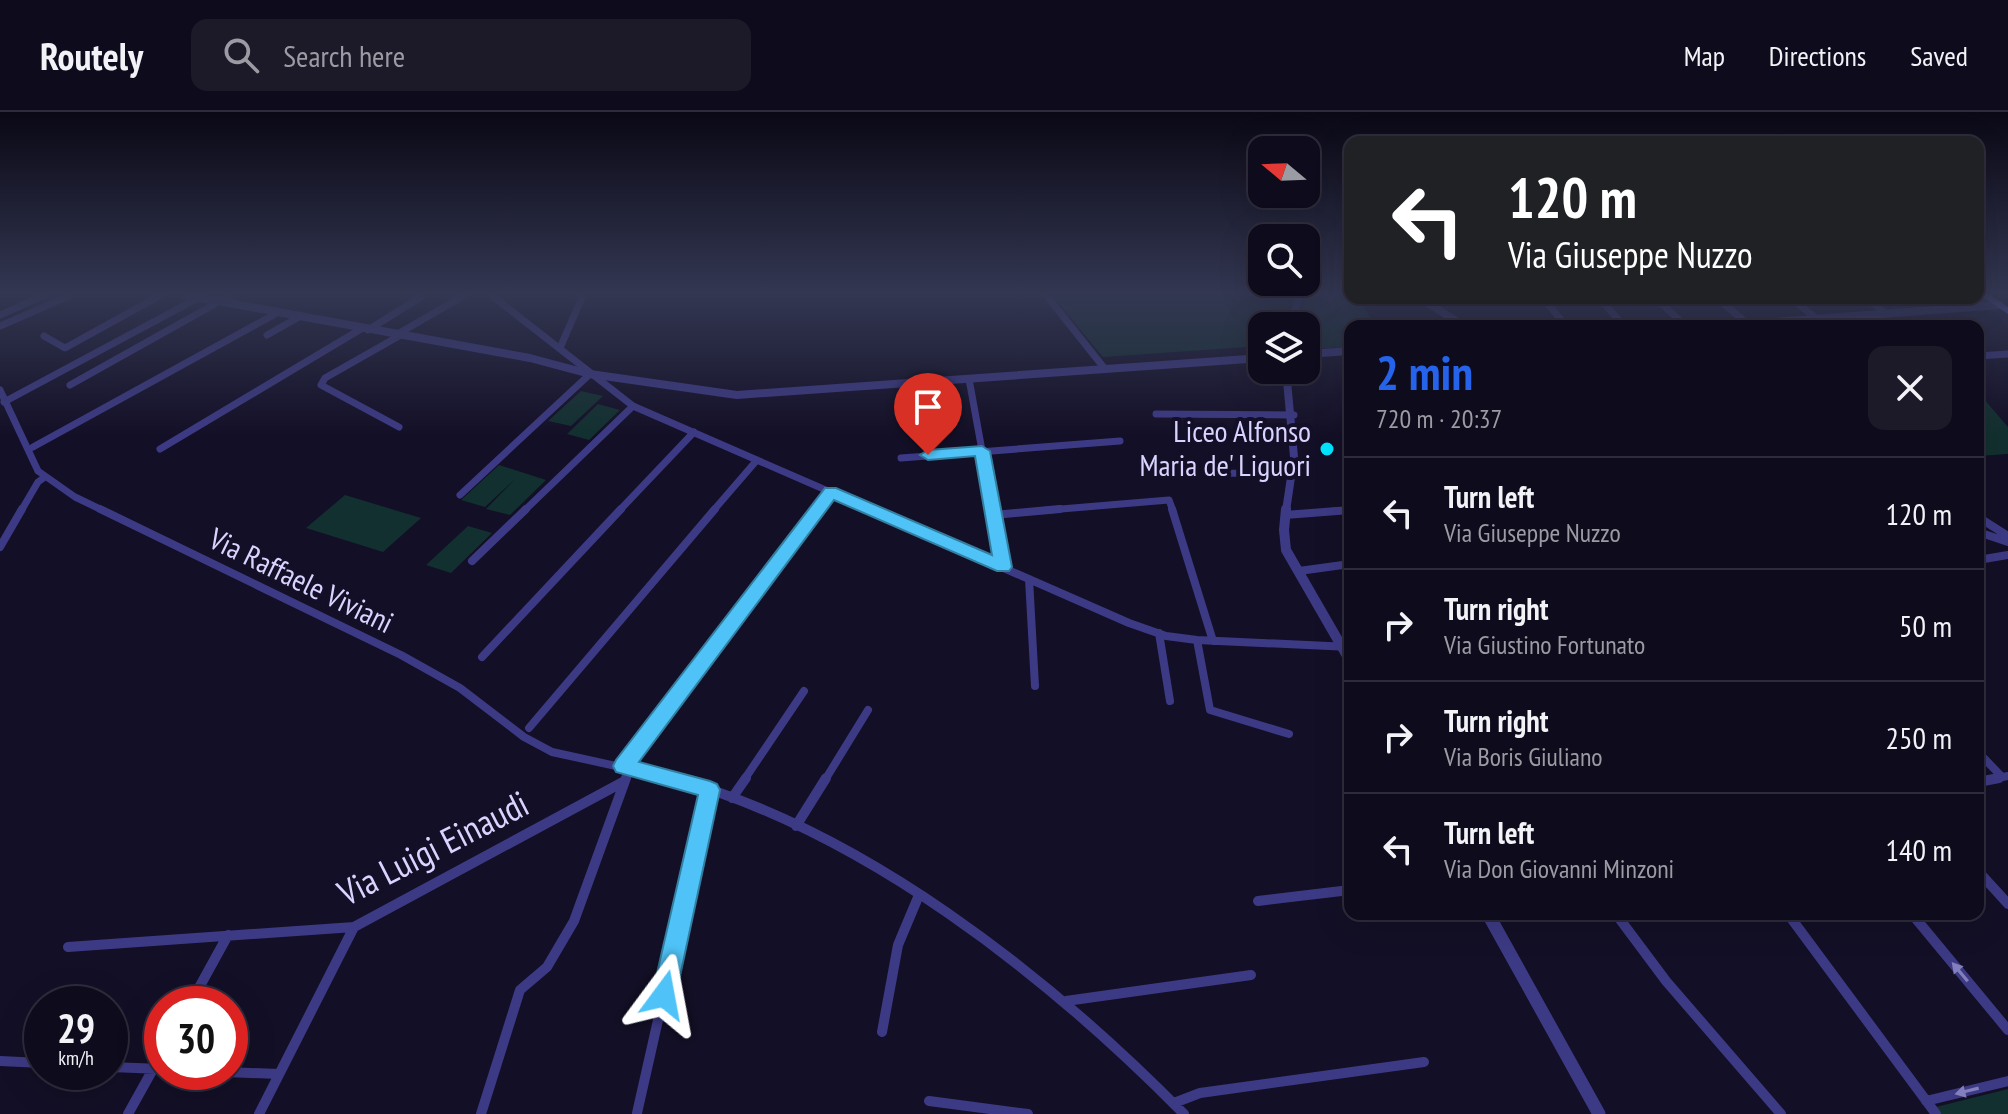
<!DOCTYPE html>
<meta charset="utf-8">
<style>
:root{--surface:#0e0b1c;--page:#1c1929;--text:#f1f3f6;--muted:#9b9ba3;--line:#2e2b3b;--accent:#2563eb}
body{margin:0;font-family:"PT Sans Narrow",sans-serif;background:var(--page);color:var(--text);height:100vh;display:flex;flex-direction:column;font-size:30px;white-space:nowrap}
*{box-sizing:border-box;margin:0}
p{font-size:26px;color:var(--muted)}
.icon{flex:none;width:44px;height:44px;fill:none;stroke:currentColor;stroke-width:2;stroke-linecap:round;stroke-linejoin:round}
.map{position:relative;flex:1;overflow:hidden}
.drawer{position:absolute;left:1344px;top:208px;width:640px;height:600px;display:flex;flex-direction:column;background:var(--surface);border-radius:16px;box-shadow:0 8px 32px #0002,0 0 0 2px var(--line)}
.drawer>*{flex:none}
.top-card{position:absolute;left:1344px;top:24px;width:640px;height:168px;border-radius:16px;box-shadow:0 8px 32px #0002,0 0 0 2px var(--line);background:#202124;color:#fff;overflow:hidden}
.needle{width:52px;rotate:289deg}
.tools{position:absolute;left:1248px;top:24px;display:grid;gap:16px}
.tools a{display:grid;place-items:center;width:72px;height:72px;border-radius:16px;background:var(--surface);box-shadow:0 8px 32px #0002,0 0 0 2px var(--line);font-size:40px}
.speed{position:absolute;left:24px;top:874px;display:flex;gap:16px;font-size:40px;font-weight:700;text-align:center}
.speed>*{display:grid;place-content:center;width:104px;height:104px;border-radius:50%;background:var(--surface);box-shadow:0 8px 32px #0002,0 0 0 2px var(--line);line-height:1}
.speed small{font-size:20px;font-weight:400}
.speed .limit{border:12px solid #d22;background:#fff;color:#111}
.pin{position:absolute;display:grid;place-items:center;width:68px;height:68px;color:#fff;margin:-82px -34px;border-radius:50% 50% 50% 0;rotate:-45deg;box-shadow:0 0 8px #0007}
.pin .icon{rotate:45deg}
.me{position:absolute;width:88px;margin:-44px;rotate:13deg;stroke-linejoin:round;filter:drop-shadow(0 0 6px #0008)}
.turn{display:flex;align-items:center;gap:28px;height:168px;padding:0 32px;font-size:36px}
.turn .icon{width:104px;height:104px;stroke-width:2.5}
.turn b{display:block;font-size:56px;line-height:68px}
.round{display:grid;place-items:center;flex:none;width:84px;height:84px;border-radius:16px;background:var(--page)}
.head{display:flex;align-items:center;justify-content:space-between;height:136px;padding:0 32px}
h1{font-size:48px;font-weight:700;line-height:60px;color:var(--accent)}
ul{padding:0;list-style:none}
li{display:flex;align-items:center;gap:24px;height:112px;padding:0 32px;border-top:2px solid var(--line)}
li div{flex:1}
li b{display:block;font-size:30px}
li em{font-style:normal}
header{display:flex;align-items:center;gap:48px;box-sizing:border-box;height:112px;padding:0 40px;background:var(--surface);border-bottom:2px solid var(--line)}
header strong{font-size:38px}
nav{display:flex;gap:44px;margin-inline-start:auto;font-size:28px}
.search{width:560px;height:72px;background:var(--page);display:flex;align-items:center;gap:20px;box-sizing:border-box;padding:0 28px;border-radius:16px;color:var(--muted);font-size:30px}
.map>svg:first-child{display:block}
.green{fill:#12302f}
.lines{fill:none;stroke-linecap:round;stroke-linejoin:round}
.minor-far2{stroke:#3d3a85;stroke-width:7}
.minor-far1{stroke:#3d3a85;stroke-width:8}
.minor{stroke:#3d3a85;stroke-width:10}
.tertiary-far2{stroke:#3d3a85;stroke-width:8}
.tertiary-far1{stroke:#3d3a85;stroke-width:10}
.tertiary{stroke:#3d3a85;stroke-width:13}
.secondary{fill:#6f6bff;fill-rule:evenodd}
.oneway{fill:#837fbc}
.route{fill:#4fc3f7;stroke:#337fa1;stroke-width:2}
.poi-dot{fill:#00e5ff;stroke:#130f26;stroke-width:3}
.labels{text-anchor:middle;stroke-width:8;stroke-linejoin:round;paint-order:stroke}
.poi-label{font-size:30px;fill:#d9d4ff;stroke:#130f26;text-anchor:end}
.street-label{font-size:30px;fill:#d9d4ff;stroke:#130f26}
.near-street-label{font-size:36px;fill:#d9d4ff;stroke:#130f26}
</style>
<header>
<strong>Routely</strong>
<div class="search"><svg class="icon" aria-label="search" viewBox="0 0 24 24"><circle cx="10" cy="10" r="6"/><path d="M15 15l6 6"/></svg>Search here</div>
<nav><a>Map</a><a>Directions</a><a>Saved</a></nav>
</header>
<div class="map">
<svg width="2008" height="1002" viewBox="0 0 2008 1002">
<rect width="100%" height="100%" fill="#130f26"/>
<path class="green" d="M 1052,183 L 1294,183 L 1285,214 L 1262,214 L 1262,234 L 1103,245 Z
M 1304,183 L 1350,183 L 1350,186 L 1414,187 L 1361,190 L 1375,214 L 1350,214 L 1350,235 L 1306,237 L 1306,214 L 1296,214 Z
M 581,279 L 603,284 L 571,314 L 548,309 Z
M 1978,280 L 2008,315 L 2008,342 L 1978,344 Z
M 598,292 L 620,298 L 589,328 L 567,322 Z
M 499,353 L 546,368 L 510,403 L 486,397 L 515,367 L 485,395 L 461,388 Z
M 345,383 L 421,406 L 383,440 L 306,416 Z
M 468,414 L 492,421 L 451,461 L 426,453 Z
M 2008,977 L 2008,1002 L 1941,1002 L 1936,995 Z"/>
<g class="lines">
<path class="minor-far2" d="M 491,183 L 633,294 L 874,399
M 1046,183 L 1105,257
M 1543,186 L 1566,214
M 1599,186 L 1624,214
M 1655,186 L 1686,214
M 1717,186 L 1750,214
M 1791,186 L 1816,206
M 1866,186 L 1885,201
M 0,203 L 45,183
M 0,214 L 71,183
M 368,218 L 424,183
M 267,223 L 299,205
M 396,223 L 465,183
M 44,224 L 65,236 L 161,183
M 399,224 L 325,266 L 321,273 L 399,315
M 560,236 L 583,183
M 1978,244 L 2008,242
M 969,267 L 993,399
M 70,273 L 231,183
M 0,278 L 38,359 L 75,385 L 104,399
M 4,290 L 198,186
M 1156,302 L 1294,303
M 33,335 L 277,201
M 160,337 L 361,217
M 901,346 L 1120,329
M 1215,361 L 1293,362
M 460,383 L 590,262
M 21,399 L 38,370 L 45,365
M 524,399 L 633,294
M 619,399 L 694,320
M 713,399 L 757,348
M 816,399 L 831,380
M 1037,399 L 1169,388 L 1173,399
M 1333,399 L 1350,398"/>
<path class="minor-far1" d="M 100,397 L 401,543 L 460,576 L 524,625 L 552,640 L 680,668
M 869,397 L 1129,511 L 1166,524 L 1197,528 L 1350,535
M 993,397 L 1003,455
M 1172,397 L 1213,529
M 994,403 L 1060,397
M 1285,403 L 1350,398
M 1978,405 L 2008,424
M 1978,420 L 2008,430
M 0,435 L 22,397
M 1978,448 L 2008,443
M 472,449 L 526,397
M 1299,459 L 1350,452
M 1029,467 L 1035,574
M 1159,521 L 1170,589
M 1197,528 L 1210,598 L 1289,622
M 482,545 L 621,397
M 529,616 L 715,397
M 1978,640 L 2002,665
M 624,654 L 818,397
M 625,668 L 633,656
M 744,668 L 804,579
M 825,668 L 868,598
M 1989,668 L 2008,664"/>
<path class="minor" d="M 673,666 C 864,719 1047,863 1184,1002
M 1978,670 L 1999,666
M 732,686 L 746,666
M 796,714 L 826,666
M 1978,759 L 2008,792
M 1258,789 L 1350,778
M 1616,802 L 1666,869 L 1781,1002
M 1788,802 L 1936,1002
M 1912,802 L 2008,918
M 68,835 L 354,815 L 623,670
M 1066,889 L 1251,863
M 190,892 L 228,823
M 882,920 L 898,833 L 919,783
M 0,949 L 42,951
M 110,955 L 162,957
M 226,960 L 279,962
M 929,989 L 1028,1002
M 1926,989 L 2008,969
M 1174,991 L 1200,981 L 1424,950
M 637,1001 L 710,678
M 128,1002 L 162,941
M 259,1002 L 354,815
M 481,1002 L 520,878 L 547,855 L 574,809 L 626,666"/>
<path class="tertiary-far2" d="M 185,183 L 530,246 L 590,262 L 737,283 L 1262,246
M 1420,186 L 1464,214
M 1291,214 L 1299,183
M 1721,214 L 2000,193
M 1306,242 L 1350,239
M 1286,258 L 1294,345 L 1286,399"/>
<path class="tertiary-far1" d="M 1286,397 L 1284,418 L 1286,438 L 1350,549"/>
<path class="tertiary" d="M 1488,802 L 1599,1002"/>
<path class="secondary" d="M 1980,183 L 1990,183 L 2008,195 L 2008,202 Z"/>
</g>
<defs><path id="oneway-solid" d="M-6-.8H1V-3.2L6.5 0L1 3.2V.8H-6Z" transform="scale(2)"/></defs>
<g class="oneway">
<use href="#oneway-solid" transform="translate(1960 860) rotate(-130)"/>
<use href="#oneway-solid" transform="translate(1967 979) rotate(166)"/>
</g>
<linearGradient id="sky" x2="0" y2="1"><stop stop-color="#0a0815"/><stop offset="0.56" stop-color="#333752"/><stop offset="1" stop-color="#333752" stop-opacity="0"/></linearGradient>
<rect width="2008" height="324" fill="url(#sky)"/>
<path class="route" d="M 982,334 L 990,339 L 1012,455 L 1009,459 L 997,459 L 834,388 L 639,650 L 710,669 L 717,672 L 720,678 L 676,883 L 672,892 L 664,895 L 655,892 L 652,883 L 698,683 L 616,660 L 613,654 L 616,648 L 825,376 L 836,376 L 992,443 L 975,344 L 928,348 L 920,343 L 928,338 Z"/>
<circle class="poi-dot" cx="1327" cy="337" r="8"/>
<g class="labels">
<g class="poi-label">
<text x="1311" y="330">Liceo Alfonso<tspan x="1311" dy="34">Maria de' Liguori</tspan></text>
</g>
<g class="street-label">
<text transform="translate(301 469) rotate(26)" y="10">Via Raffaele Viviani</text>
</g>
<g class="near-street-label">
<text transform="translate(433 736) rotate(-27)" y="13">Via Luigi Einaudi</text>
</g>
</g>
</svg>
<div class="tools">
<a><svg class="needle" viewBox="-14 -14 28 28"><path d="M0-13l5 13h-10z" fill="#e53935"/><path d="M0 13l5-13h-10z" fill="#9b9ba3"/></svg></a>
<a><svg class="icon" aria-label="search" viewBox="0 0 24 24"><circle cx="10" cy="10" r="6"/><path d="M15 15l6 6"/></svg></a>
<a><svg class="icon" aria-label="layers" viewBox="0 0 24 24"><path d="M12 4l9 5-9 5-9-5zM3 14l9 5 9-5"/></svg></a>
</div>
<div class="speed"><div>29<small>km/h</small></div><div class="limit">30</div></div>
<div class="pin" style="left:928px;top:343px;background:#d93025"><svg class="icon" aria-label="arrive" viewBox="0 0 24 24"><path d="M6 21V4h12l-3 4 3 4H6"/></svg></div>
<svg class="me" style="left:664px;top:883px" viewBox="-20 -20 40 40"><path d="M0-17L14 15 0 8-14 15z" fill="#4fc3f7" stroke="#fff" stroke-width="4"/></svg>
<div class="top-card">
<div class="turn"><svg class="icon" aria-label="left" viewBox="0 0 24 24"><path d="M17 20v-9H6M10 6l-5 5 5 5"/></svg><div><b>120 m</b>Via Giuseppe Nuzzo</div></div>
</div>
<section class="drawer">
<div class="head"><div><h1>2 min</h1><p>720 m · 20:37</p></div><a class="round"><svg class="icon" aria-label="close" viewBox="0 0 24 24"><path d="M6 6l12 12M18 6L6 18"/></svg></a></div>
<ul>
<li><svg class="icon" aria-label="left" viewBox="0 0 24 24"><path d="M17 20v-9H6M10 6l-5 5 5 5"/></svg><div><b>Turn left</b><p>Via Giuseppe Nuzzo</p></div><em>120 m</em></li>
<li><svg class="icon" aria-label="right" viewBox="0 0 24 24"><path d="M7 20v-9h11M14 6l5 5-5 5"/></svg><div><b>Turn right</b><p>Via Giustino Fortunato</p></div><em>50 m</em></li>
<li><svg class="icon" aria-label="right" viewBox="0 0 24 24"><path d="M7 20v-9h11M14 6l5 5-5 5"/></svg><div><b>Turn right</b><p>Via Boris Giuliano</p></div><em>250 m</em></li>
<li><svg class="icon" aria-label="left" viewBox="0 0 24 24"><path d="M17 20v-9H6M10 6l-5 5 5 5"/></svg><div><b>Turn left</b><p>Via Don Giovanni Minzoni</p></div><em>140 m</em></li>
</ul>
</section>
</div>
